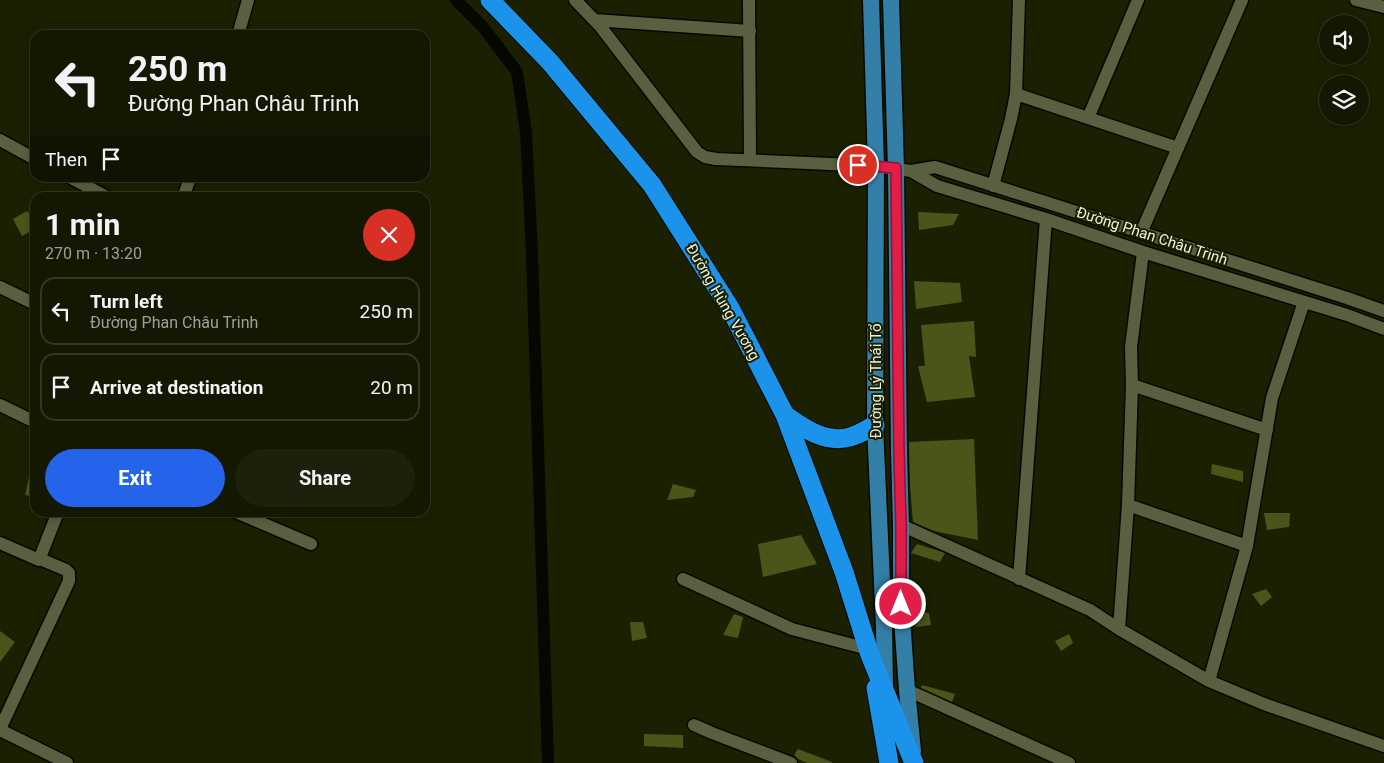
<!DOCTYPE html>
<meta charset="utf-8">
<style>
:root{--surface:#141802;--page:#1d210c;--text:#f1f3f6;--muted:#9da099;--line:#333724;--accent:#2563eb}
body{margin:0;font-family:Roboto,sans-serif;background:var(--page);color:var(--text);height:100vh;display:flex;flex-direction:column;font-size:19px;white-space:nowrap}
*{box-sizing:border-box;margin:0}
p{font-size:16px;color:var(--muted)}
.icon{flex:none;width:28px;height:28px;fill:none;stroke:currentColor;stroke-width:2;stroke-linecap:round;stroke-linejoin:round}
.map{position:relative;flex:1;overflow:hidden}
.details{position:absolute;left:30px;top:192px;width:400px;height:325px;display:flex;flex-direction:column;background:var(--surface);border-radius:15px;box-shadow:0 2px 8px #0003,0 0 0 1px var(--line)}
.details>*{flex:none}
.banner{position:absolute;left:30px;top:30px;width:400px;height:152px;border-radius:15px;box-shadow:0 2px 8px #0003,0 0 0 1px var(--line);background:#141802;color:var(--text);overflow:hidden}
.controls{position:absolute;left:1319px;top:15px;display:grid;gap:10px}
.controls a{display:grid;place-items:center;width:50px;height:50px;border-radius:50%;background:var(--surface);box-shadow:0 2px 8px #0003,0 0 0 1px var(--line);font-size:25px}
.pin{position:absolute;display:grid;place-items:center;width:42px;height:42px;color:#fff;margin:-21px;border:2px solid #fff;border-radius:50%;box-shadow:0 1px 5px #0007}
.me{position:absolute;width:55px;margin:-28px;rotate:0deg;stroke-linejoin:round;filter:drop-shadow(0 0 4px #0008)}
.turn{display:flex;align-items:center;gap:18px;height:105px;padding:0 15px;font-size:22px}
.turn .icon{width:65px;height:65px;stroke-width:2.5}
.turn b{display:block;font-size:35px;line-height:42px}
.then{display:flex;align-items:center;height:48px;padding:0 15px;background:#0003;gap:10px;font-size:19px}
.round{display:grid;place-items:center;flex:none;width:52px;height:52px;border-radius:26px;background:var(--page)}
.summary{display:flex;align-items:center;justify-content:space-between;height:85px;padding:0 15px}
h1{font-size:30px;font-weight:700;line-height:38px}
.primary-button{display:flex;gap:10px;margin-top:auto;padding:10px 15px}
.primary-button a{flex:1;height:58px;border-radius:30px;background:var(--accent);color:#fff;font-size:20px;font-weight:700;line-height:58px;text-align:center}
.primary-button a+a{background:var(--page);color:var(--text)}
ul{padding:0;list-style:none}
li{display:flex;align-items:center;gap:15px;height:68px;margin:0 10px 8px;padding:0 5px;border:2px solid var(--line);border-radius:15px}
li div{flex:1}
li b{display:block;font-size:19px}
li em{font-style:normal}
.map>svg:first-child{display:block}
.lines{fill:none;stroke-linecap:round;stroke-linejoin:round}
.canal{stroke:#050700;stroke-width:12}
.building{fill:#4b5519}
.minor-casing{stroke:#060900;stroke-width:15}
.major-casing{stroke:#060900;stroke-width:19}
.highway-casing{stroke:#060900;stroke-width:21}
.minor{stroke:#596040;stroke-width:12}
.major{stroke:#347fa7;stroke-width:16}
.highway{stroke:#1c93eb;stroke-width:19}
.route-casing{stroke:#92132f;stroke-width:12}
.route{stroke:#e11d48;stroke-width:9}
.labels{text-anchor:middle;stroke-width:4;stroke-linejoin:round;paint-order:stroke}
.street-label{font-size:15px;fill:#eef2e0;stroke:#1b2002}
</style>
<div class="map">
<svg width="1384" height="763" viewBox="0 0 1384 763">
<rect width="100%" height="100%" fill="#1b2002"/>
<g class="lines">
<path class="canal" d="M 456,0 L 483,27 L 517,72 L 526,132 L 532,255 L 548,763"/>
</g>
<path class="building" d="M 27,211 L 35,220 L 35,229 L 22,236 L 13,219 Z
M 918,212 L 959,214 L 953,225 L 919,230 Z
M 914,281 L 960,283 L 962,302 L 916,309 Z
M 974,321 L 976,357 L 969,356 L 975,397 L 927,402 L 918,366 L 925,366 L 921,325 Z
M 974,439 L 978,540 L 934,531 L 913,522 L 910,486 L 909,442 Z
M 1212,464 L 1243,471 L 1243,482 L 1211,474 Z
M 31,468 L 35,469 L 35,497 L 25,495 Z
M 673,484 L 696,490 L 693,497 L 667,500 Z
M 1264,513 L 1290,513 L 1289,527 L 1267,530 Z
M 801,535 L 817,564 L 763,577 L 758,544 Z
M 917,544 L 939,551 L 945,553 L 940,562 L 911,553 Z
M 1266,589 L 1272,597 L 1261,606 L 1252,594 Z
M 915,610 L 929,613 L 931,625 L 916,627 Z
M 734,614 L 743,617 L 738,638 L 723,635 Z
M 630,622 L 643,622 L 647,638 L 632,641 Z
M 0,631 L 15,642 L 0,662 Z
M 1069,634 L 1073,643 L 1061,651 L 1055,641 Z
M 922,685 L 955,694 L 952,702 L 921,688 Z
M 644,734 L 683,735 L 683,748 L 644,746 Z
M 798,749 L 832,762 L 832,763 L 807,763 L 798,759 L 794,755 Z"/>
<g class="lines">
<g class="minor-casing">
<path id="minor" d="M 575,0 L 600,26 L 697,152 L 705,157 L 716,159 L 876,166 L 911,171 L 935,167 L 1347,298 L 1384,311
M 749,0 L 750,160
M 1356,0 L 1384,7
M 594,20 L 750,31
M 238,35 L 248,0
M 1016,94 L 1178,148
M 1088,118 L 1138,0
M 0,140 L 35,159
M 911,171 L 937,186 L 1046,219 L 1143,252 L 1347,315 L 1384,329
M 71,178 L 109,198
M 993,186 L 1011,119 L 1016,94 L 1019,0
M 183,198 L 190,178
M 1141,233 L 1242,0
M 0,287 L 35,304
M 1132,385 L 1267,430
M 0,405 L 35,422
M 1128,505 L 1247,546
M 236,512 L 311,544
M 901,525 L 1090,610 L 1119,629 L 1209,681 L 1264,704 L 1384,746
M 0,543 L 39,560 L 58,512
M 683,579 L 792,629 L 868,649
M 1019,579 L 1046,219
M 1119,629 L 1128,505 L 1132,385 L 1131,347 L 1143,252
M 1209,681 L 1247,546 L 1272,398 L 1304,302
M 907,690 L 1069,763
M 694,725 L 712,733 L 791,763
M 0,729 L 69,581 L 69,573 L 66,570 L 40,559
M 0,730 L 67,763"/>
</g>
<g class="major-casing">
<path id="major" d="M 871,0 L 876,166 L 875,425 L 884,628 L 885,687
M 891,0 L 896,168 L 899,453 L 901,525 L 901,604 L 907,690 L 913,751"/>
</g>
<g class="highway-casing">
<path id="highway" d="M 490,0 L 550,62 L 652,185 L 730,308 L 785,415 L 844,572 L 870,655 L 914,763
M 785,415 C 803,428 826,444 850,437 C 859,435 867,429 875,425
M 876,688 L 889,763"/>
</g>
<use href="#minor" class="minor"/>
<use href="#major" class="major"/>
<use href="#highway" class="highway"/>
</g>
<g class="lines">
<g class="route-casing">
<path id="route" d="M 858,165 L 896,168 L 899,453 L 901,525 L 901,604"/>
</g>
<use href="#route" class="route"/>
</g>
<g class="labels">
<g class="street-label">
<text transform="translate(1152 236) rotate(18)" y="5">Đường Phan Châu Trinh</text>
<text transform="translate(723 302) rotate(60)" y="5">Đường Hùng Vương</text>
<text transform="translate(876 381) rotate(-90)" y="5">Đường Lý Thái Tổ</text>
</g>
</g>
</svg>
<div class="controls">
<a><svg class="icon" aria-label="sound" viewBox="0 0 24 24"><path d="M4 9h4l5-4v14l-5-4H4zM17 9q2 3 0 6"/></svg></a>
<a><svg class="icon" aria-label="layers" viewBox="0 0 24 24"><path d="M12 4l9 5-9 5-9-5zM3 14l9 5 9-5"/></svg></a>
</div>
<div class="pin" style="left:858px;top:165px;background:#d93025"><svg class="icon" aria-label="arrive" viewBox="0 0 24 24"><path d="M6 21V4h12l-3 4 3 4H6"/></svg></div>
<svg class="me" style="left:901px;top:604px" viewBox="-20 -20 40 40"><circle r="17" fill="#e11d48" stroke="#fff" stroke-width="3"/><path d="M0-11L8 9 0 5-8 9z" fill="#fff"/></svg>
<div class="banner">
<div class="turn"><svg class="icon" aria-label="left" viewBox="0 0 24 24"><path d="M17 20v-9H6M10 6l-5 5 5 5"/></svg><div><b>250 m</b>Đường Phan Châu Trinh</div></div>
<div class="then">Then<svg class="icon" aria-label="arrive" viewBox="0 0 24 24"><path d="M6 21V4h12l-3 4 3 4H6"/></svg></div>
</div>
<section class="details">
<div class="summary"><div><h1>1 min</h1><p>270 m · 13:20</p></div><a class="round" style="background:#d93025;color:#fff"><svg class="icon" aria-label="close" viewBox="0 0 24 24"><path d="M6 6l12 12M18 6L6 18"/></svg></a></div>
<ul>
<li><svg class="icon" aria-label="left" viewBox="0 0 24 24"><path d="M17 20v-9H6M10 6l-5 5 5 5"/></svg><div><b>Turn left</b><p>Đường Phan Châu Trinh</p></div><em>250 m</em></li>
<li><svg class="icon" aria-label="arrive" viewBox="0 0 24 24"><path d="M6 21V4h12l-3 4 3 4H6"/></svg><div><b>Arrive at destination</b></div><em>20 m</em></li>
</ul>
<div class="primary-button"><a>Exit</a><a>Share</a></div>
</section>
</div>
